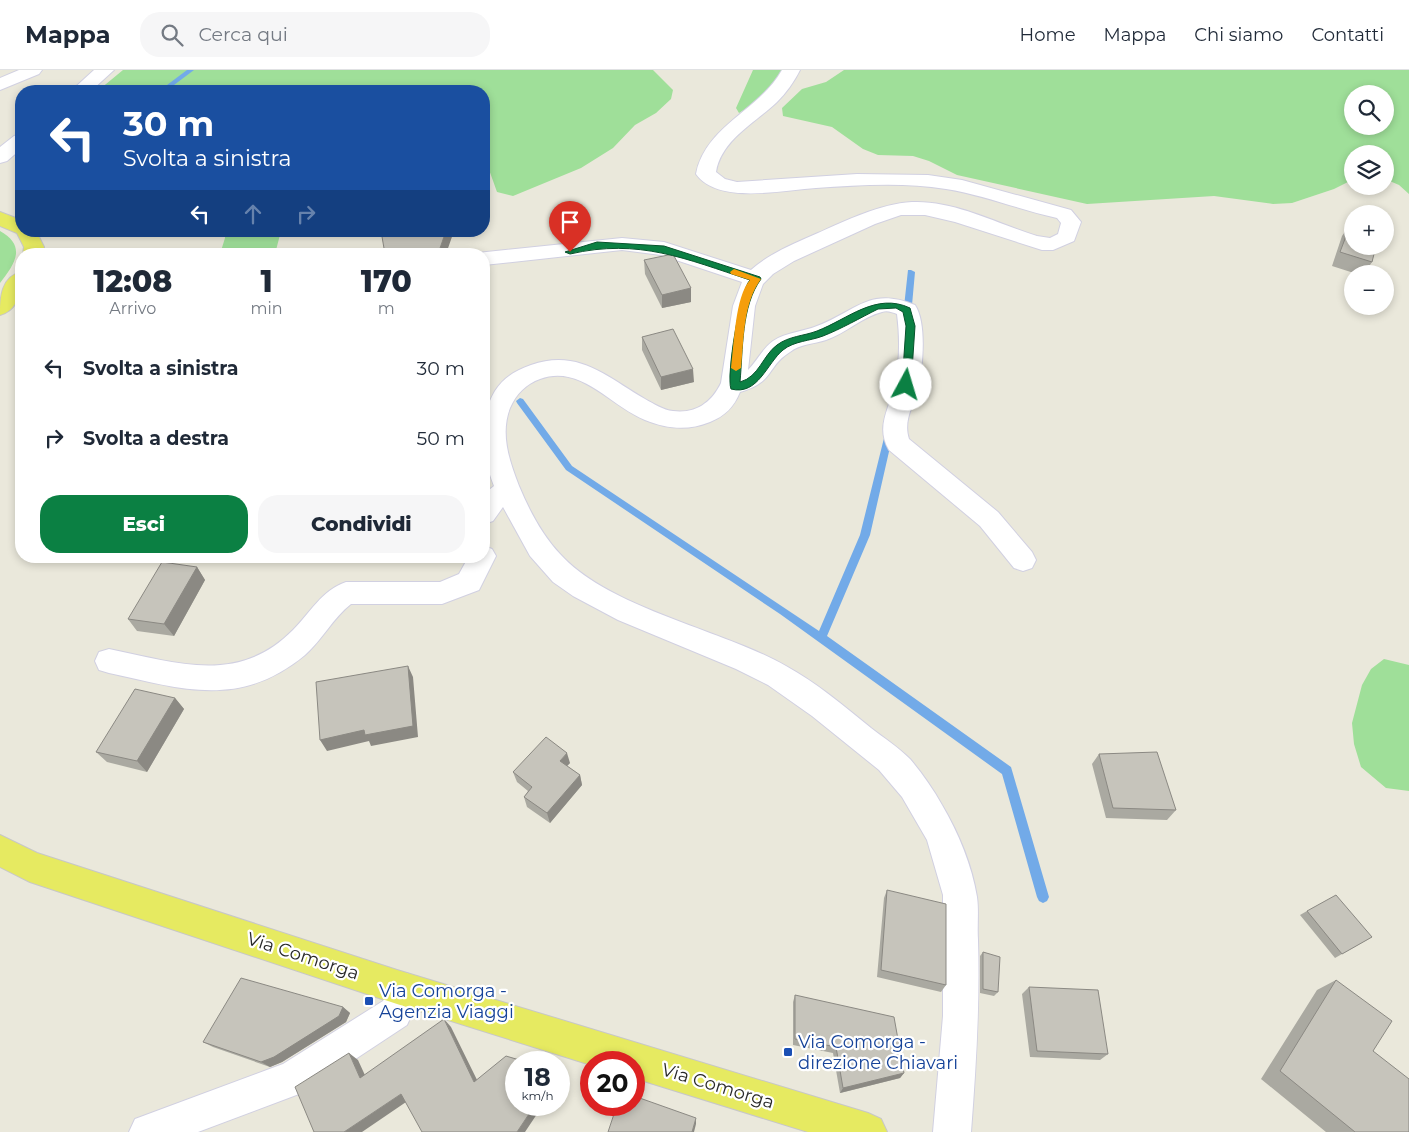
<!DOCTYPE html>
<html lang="it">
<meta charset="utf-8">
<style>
:root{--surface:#fff;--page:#f6f6f7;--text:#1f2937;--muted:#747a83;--line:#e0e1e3;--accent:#0b8043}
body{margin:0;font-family:Montserrat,sans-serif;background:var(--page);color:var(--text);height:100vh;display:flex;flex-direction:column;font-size:19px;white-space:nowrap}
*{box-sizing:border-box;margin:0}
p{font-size:16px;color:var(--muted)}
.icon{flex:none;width:28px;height:28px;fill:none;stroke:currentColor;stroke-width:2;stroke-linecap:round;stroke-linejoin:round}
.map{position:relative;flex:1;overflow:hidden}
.drawer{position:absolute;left:15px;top:178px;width:475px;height:315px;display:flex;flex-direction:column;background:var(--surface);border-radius:20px;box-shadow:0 2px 8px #0003}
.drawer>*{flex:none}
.guide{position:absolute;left:15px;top:15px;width:475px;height:152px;border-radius:20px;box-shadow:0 2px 8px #0003;background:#1a4fa0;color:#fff;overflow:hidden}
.buttons{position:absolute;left:1344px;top:15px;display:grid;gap:10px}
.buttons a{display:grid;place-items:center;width:50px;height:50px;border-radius:50%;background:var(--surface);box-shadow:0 2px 8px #0003;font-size:25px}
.speed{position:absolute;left:505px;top:981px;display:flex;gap:10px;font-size:25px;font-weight:700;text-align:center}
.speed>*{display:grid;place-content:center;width:65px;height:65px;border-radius:50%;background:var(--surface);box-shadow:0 2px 8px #0003;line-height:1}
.speed small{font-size:12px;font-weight:400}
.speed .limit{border:8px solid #d22;background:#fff;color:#111}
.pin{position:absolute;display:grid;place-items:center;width:42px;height:42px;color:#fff;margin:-51px -21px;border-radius:50% 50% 50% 0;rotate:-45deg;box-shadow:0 0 5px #0007}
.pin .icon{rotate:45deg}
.me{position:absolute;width:55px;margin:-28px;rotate:6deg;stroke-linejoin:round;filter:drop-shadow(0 0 4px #0008)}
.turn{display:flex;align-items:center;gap:18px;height:105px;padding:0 25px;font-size:22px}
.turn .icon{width:65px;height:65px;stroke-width:2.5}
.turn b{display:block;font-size:35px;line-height:42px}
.lanes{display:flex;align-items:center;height:48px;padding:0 25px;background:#0003;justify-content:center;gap:25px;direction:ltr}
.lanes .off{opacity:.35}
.eta{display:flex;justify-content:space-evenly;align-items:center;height:85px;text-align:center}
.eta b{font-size:30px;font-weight:800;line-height:35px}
.cta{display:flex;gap:10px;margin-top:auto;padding:10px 25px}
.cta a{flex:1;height:58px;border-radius:20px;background:var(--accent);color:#fff;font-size:20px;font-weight:800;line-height:58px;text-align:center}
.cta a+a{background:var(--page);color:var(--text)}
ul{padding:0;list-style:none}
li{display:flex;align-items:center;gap:15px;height:70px;padding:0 25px}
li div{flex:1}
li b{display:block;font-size:19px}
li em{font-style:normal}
header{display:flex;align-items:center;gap:30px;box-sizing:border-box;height:70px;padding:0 25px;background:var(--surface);border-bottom:1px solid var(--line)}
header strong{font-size:24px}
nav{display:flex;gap:28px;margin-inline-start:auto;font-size:18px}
.search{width:350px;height:45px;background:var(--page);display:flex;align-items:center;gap:12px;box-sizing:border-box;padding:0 18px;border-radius:20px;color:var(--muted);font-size:19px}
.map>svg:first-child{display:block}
.green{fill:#9fdf99;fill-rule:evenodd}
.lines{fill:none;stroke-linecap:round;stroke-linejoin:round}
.stream{fill:#72aae8;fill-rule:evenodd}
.minor-casing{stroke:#d1d0e1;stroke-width:2}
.major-casing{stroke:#c7c7c7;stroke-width:2}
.minor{fill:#fff;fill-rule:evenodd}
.major{fill:#e6ea61;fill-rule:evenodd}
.wall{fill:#aaa9a1}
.shaded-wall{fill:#8b8983}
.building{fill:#c6c4bb;stroke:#8b8983}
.route{fill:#0b8043;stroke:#07532c}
.slow{fill:#f59e0b}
.transit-dot{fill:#1a4fb4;stroke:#fff;stroke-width:2}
.labels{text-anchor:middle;stroke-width:4.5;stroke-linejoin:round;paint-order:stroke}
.near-street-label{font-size:18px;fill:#292929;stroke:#fff}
.near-transit-label{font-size:18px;fill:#164399;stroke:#fff;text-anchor:start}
</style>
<header>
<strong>Mappa</strong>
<div class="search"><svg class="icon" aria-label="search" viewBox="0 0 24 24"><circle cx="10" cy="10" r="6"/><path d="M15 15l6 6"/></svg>Cerca qui</div>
<nav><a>Home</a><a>Mappa</a><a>Chi siamo</a><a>Contatti</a></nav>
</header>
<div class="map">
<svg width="1409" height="1062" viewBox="0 0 1409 1062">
<rect width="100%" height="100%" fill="#eae8db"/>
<path class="green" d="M 123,0 L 653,0 L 673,20 L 671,29 L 656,43 L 635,55 L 613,78 L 581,98 L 513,126 L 497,122 L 487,94 L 484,93 L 484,21 L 123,21 L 100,19 Z
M 753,0 L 784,0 L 760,30 L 739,43 L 736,38 Z
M 844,0 L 1409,0 L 1409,124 L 1399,115 L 1385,109 L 1385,84 L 1352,84 L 1352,110 L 1334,119 L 1292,133 L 1273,134 L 1214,126 L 1087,134 L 957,105 L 929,91 L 913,86 L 878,85 L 863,79 L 832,57 L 783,46 L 782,38 L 802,19 L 826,12 ZM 1352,24 L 1385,24 L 1385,56 L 1352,56 Z
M 0,161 C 27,176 15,194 0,213 Z
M 225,161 L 281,161 L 275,184 L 220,184 L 225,168 Z
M 1384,589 L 1409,595 L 1409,721 L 1386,718 L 1361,697 L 1354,674 L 1352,653 L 1362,615 L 1371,599 Z"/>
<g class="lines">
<path class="stream" d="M 187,0 L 194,0 L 166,21 L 159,21 Z
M 908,200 L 911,200 L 915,202 L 911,246 L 907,249 L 903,246 Z
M 520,328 L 523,329 L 572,396 L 819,561 L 860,465 L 885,364 L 886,362 L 892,362 L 893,364 L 870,465 L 827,566 L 1011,697 L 1049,827 L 1047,831 L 1043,833 L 1039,831 L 1037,827 L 1002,704 L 780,544 L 566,400 L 517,333 L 516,331 Z"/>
<g class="minor-casing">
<path id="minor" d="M 19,0 L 42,0 L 39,4 L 0,20 L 0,8 Z
M 94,0 L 114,0 L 91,21 L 71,21 Z
M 782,0 L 800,0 C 794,12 786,23 777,32 C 755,53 721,70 716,102 L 725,109 L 737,112 L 857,104 L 928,105 L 962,110 L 1071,140 L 1081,152 L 1074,171 L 1053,180 L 1042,180 L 955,152 L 925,145 L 901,145 L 875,154 L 794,191 L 773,204 L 763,214 L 755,236 L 748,300 C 757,291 762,279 773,271 C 786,262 803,262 817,256 C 856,241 870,216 915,235 C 927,253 923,299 917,320 C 913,337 903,351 909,369 L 998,442 L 1032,482 L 1036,490 L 1032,498 L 1023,501 L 1014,498 L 980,456 L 889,380 C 875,356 890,338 895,314 C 900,291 900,267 897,244 C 892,242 887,240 882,242 C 862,247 846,263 826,270 C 814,274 800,274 790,282 C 766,297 775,312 740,322 C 734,337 725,346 710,352 C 688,361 667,359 645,350 C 610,336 581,294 540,309 C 526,314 516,324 510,338 C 500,364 509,390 519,416 C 529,440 542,465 560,484 C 610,539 721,559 786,596 C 817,613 844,636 871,658 C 884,668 898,677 910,689 C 922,703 933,719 942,735 C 958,762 972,796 977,827 C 979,841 977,856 978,870 C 980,934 976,998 971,1062 L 933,1062 L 943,946 L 943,825 L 927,770 L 902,727 L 879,700 L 812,646 L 768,615 L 736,599 L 618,550 L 573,526 L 553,512 L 530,486 L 503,437 L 493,451 L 484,454 L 484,424 L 494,416 C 482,385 477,351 495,321 C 504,307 515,301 531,295 C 578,278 607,307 645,329 C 654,334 663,340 673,341 C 696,344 712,332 721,313 L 733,236 L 742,212 L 661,185 L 622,180 L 484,195 L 484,184 L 477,183 L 622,168 L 664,172 L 751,200 C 770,183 795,173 818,163 C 847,150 880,134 912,132 C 954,130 998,154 1037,166 L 1050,168 L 1058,164 L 1061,153 L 1057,148 C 1020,140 984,125 946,119 C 904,112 859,115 816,118 C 783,120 718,135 696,104 C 705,56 760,40 782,0 Z
M 21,64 L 21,79 L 7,91 L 0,93 L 0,77 L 14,66 Z
M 484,476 L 492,479 L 496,486 L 479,520 L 442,534 L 351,534 C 333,548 322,570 305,585 C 240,639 182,619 109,603 L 99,600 L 95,591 L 99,582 L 109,579 C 175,592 238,616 293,560 C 310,543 322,520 346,512 L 440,512 L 459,504 L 469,486 L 484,486 Z
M 406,903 L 418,908 L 423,920 L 407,955 L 307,1021 L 198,1062 L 129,1062 L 135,1049 L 283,994 L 383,931 L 394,908 Z"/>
</g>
<g class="major-casing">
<path id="major" d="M 0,142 L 21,150 L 21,161 L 36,161 L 44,177 L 44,184 L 23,184 L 24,177 L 17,163 L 0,156 Z
M 21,202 C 22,219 19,240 0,245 C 0,228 1,207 21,202 Z
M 0,765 L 37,783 L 397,900 L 868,1043 L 881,1049 L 887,1062 L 808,1062 L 634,1008 L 634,992 L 591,992 L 591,995 L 397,934 L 30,812 L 0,797 Z"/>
</g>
<use href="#minor" class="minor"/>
<use href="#major" class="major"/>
</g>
<path class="wall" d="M 21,95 L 21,107 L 17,99 Z
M 1351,153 L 1372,192 L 1364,204 L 1357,204 L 1332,196 L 1342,166 Z
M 644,190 L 691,218 L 691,232 L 662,238 L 645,204 Z
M 642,267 L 694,312 L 661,320 L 642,280 Z
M 197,497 L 205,510 L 174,566 L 137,561 L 128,549 Z
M 175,628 L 184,639 L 147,702 L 107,692 L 96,682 Z
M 1099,684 L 1176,740 L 1167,750 L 1106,748 L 1092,694 Z
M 570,693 L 567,696 L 580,705 L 582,715 L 550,753 L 527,737 L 524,727 L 528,721 L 517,712 L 513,702 Z
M 887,820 L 946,915 L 941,922 L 877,907 L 884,828 Z
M 1307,841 L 1372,867 L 1335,888 L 1300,845 Z
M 983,882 L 998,922 L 994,926 L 980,923 L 980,886 Z
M 1336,910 L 1373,981 L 1409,1062 L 1326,1062 L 1261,1009 L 1317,920 Z
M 1029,917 L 1108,984 L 1100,990 L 1030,987 L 1022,924 Z
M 795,925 L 904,1003 L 900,1008 L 840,1023 L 833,983 L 793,975 L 793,932 Z
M 343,937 L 350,943 L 346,952 L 282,992 L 270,997 L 213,977 L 203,972 Z"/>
<path class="shaded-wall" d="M 446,161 L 454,161 L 446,184 L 438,184 Z
M 691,218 L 691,232 L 662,238 L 662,225 Z
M 693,299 L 694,312 L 661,320 L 661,307 Z
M 197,497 L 205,510 L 174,566 L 164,554 Z
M 408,596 L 413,607 L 418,667 L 371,676 L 369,671 L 327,681 L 320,670 Z
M 175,628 L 184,639 L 147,702 L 137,691 Z
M 567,683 L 570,693 L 562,701 L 560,691 Z
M 580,705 L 582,715 L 550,753 L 547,743 Z
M 343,937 L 350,943 L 346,952 L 282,992 L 270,997 L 261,992 Z
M 444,949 L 451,957 L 481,1018 L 474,1012 Z
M 349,983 L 358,990 L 369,1014 L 360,1008 Z
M 904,1003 L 900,1008 L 840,1023 L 843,1018 Z
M 401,1024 L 409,1030 L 362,1062 L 344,1062 Z
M 535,1035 L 543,1035 L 525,1062 L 517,1062 Z
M 696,1048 L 696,1054 L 694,1062 L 692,1062 Z"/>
<path class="building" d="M 21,95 L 21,100 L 17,99 Z
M 1351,153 L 1352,153 L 1352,176 L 1376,176 L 1372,192 L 1340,182 Z
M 381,161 L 446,161 L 438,184 L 385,184 Z
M 673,184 L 691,218 L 662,225 L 644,190 Z
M 673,259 L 693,299 L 661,307 L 642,267 Z
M 162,492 L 197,497 L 164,554 L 128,549 Z
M 408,596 L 413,656 L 365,665 L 364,660 L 320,670 L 316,612 Z
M 135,619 L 175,628 L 137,691 L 96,682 Z
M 546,667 L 567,683 L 560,691 L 580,705 L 547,743 L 524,727 L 532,717 L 513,702 Z
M 1157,682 L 1176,740 L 1113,738 L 1099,684 Z
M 887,820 L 946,834 L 946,915 L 881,900 Z
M 1336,825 L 1372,867 L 1342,884 L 1307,841 Z
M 983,882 L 1000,887 L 998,922 L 983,919 Z
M 241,908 L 343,937 L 339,946 L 274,987 L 261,992 L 203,972 Z
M 1336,910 L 1392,951 L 1373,981 L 1409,1009 L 1409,1062 L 1355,1062 L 1280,1001 Z
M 1029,917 L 1098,920 L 1108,984 L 1037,981 Z
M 795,925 L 894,947 L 904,1003 L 843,1018 L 836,977 L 795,969 Z
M 444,949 L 474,1012 L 506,986 L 526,992 L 516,992 L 516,1035 L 535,1035 L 517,1062 L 422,1062 L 401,1024 L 344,1062 L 314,1062 L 295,1017 L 349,983 L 360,1008 Z
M 634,1026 L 696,1048 L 692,1062 L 608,1062 L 617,1035 L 634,1035 Z"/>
<path class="route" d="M 597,172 L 664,176 L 760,207 L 761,209 C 741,236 743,280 740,312 C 759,307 763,285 777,275 C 789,266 804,266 817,261 C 848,249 876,222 910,238 L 915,256 L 911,315 L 906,319 L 902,315 L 906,256 L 903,242 L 896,238 L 878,239 C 860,248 841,259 823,266 C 810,271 794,271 783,280 C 767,293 758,326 731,319 C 726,306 740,220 750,210 C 686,189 639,168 570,184 L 565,182 Z"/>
<path class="slow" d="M 734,199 L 761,209 C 743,233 744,269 741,298 L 736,301 L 731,298 C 734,276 735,226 750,210 L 731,204 L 730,202 Z"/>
<g class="transit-dot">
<rect x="364" y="926" width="10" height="10" rx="2.5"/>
<rect x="783" y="977" width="10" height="10" rx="2.5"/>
</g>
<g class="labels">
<g class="near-street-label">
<text transform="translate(303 886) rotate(18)" y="6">Via Comorga</text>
<text transform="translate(718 1016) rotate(17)" y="6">Via Comorga</text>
</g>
<g class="near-transit-label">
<text x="379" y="927">Via Comorga -<tspan x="379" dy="21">Agenzia Viaggi</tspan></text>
<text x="798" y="978">Via Comorga -<tspan x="798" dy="21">direzione Chiavari</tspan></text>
</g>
</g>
</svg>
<div class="buttons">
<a><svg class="icon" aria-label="search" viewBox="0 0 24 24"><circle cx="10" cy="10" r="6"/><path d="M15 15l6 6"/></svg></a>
<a><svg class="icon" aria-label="layers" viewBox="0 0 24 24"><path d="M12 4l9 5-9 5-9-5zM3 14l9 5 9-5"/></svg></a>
<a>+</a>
<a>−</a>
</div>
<div class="speed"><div>18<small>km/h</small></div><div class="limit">20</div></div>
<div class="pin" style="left:570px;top:182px;background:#d93025"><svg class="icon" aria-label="arrive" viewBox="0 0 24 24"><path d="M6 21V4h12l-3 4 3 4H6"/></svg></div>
<svg class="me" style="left:906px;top:315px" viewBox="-20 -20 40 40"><circle r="19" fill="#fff"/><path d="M0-13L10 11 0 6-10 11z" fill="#0b8043"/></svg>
<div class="guide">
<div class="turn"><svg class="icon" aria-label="left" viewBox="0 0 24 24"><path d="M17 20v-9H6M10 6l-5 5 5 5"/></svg><div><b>30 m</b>Svolta a sinistra</div></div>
<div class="lanes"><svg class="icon" aria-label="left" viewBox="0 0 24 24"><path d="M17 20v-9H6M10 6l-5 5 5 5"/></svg><svg class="icon off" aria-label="ahead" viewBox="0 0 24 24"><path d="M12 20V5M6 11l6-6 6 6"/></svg><svg class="icon off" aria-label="right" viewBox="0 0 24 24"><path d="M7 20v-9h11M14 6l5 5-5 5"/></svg></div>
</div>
<section class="drawer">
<div class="eta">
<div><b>12:08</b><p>Arrivo</p></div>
<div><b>1</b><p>min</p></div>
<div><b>170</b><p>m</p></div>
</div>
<ul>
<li><svg class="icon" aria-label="left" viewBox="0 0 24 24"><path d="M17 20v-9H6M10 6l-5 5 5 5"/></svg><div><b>Svolta a sinistra</b></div><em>30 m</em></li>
<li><svg class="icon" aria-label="right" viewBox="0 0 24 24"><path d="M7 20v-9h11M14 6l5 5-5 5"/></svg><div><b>Svolta a destra</b></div><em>50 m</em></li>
</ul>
<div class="cta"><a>Esci</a><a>Condividi</a></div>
</section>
</div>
